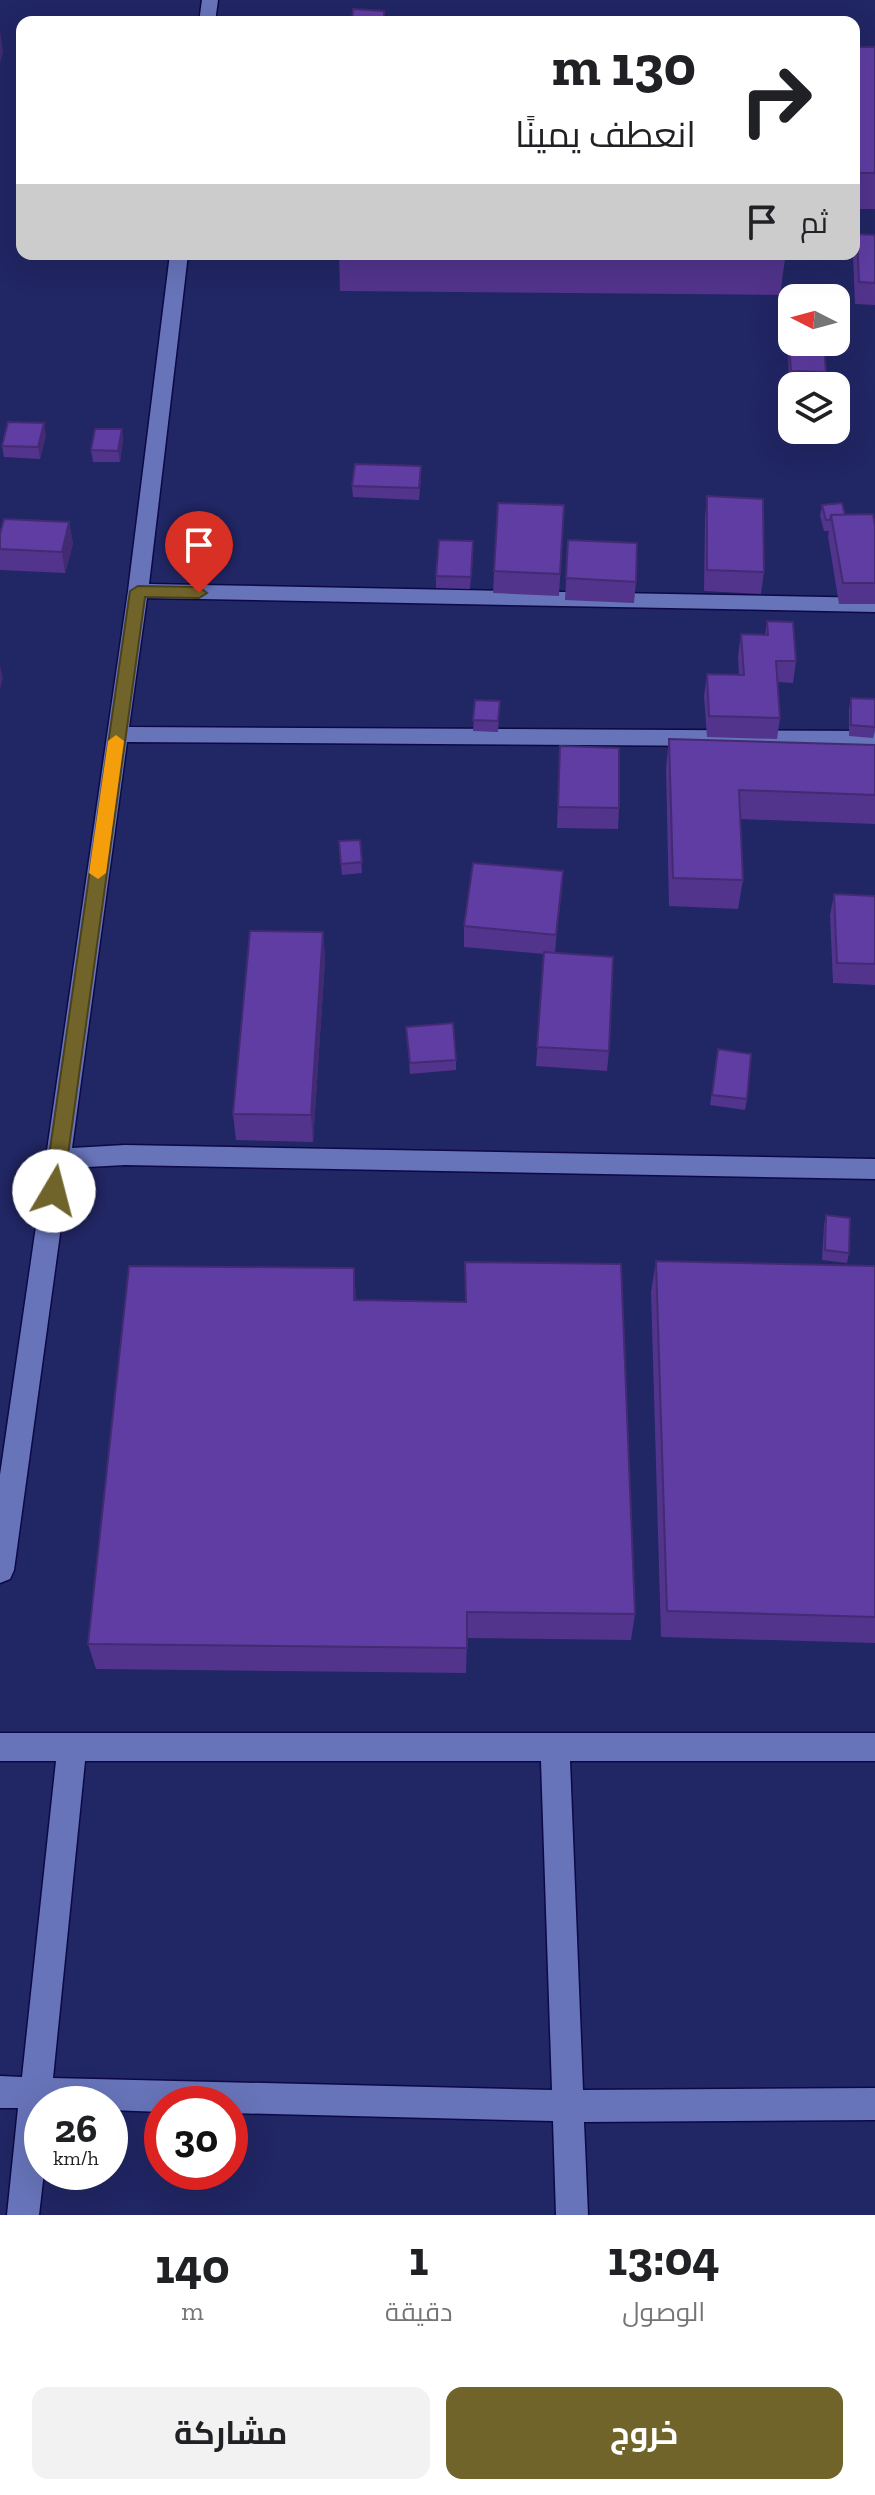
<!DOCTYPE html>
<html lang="ar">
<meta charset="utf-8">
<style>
:root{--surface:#fff;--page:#f2f2f2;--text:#202124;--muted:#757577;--accent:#71642b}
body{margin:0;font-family:"Zilla Slab",Cairo,serif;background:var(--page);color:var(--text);direction:rtl;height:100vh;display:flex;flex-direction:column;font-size:30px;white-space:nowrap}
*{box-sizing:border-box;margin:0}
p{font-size:26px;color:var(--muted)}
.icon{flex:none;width:44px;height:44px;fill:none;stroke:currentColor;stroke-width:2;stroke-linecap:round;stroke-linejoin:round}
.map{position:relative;height:2215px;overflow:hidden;direction:ltr}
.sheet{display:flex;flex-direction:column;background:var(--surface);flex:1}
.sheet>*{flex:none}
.top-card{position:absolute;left:16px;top:16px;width:844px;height:244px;border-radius:16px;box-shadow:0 8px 32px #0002;direction:rtl;background:#fff;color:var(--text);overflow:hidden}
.needle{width:52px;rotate:276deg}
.controls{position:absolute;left:778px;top:284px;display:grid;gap:16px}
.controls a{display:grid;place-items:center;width:72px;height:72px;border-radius:16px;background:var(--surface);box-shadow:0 8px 32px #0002;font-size:40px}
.speed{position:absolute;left:24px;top:2086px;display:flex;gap:16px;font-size:40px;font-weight:700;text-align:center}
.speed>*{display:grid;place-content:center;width:104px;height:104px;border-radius:50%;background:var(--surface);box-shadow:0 8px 32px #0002;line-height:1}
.speed small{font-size:20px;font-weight:400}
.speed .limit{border:12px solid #d22;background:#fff;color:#111}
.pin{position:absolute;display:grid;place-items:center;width:68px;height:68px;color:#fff;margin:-82px -34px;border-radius:50% 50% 50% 0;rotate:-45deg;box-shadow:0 0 8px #0007}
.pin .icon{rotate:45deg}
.me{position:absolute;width:88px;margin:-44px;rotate:8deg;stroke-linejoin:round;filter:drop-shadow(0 0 6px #0008)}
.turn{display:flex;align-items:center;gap:28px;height:168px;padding:0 32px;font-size:36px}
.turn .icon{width:104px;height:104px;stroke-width:2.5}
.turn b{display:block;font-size:56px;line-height:68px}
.then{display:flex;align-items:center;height:76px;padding:0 32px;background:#0003;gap:16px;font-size:30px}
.eta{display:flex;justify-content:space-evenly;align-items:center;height:136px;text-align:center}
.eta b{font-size:48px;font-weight:700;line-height:56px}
.primary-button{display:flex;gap:16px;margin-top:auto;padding:16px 32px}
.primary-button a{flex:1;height:92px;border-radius:16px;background:var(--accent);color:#fff;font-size:32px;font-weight:700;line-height:92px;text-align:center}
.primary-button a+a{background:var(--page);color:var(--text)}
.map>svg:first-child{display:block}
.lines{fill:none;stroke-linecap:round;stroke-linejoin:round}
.minor-casing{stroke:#0d0946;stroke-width:3}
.minor{fill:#6774b9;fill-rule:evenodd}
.wall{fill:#52348c}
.shaded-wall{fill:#422b72}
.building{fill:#5f3da3;stroke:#422b72;stroke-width:2}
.route{fill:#71642b;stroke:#49411c;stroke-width:2}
.slow{fill:#f59e0b}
</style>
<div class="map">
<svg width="875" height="2215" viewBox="0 0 875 2215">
<rect width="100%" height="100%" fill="#212664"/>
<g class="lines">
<g class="minor-casing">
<path id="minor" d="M 202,0 L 218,0 L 215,22 L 199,22 Z
M 170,254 L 188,254 L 149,584 L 875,598 L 875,612 L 147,598 L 129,727 L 875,731 L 875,747 L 127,742 L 72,1148 L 125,1145 L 875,1159 L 875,1179 L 125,1165 L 69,1168 L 14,1570 L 10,1579 L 0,1583 L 0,1475 L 128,591 Z
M 0,1733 L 875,1733 L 875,1761 L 570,1761 L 583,2090 L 875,2088 L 875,2120 L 584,2122 L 588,2215 L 556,2215 L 553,2121 L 230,2113 L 230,2104 L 162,2104 L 162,2112 L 110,2110 L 110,2104 L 42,2104 L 44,2172 L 39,2215 L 7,2215 L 18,2108 L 0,2108 L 0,2076 L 22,2077 L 56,1761 L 0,1761 ZM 85,1761 L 541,1761 L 552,2090 L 53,2078 Z"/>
</g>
<use href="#minor" class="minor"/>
</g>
<path class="wall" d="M 854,47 L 875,47 L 875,209 L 854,209 Z
M 857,234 L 875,235 L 875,305 L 855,304 L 853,256 Z
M 339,254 L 785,259 L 780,295 L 340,291 Z
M 789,342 L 826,372 L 824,383 L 789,382 L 788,354 Z
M 122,429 L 123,440 L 120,462 L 93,462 L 91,450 Z
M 46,435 L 40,459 L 4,457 L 2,446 Z
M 421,478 L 419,500 L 353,497 L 352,486 Z
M 707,496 L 764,572 L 761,594 L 704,591 L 705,518 Z
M 564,505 L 559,596 L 493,593 L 494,571 Z
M 822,505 L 875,525 L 875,604 L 839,604 L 828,536 L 829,531 L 824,531 L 820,516 Z
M 69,522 L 73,544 L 65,573 L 0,570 L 0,534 Z
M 568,540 L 636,582 L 634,603 L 565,600 Z
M 473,552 L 470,589 L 436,588 L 436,576 Z
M 767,621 L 796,661 L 793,683 L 777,682 L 780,718 L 777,739 L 707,737 L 704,696 L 707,674 L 739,675 L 738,656 L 741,634 L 765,635 Z
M 851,698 L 875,699 L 875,731 L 873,738 L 849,736 L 849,709 Z
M 475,700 L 500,701 L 498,732 L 473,731 Z
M 669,739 L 875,745 L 875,824 L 740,819 L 743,880 L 738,909 L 669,906 L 666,768 Z
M 560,746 L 619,808 L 618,829 L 557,828 Z
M 360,840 L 362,873 L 342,875 L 339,841 Z
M 563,871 L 555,953 L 609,1051 L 607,1071 L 536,1066 L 544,954 L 464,947 L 464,926 Z
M 834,894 L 875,896 L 875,985 L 833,983 L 830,915 Z
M 323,932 L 325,960 L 313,1142 L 236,1140 L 233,1114 Z
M 406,1027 L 456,1060 L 456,1070 L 410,1074 Z
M 718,1049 L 747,1099 L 745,1110 L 710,1105 Z
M 826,1215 L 849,1253 L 847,1263 L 822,1260 L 824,1225 Z
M 656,1261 L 875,1266 L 875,1643 L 661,1637 L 651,1292 Z
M 465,1262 L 635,1614 L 631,1640 L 467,1638 L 466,1673 L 96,1669 L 88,1644 L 356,1300 L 465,1302 Z"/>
<path class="shaded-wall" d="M 0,31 L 3,52 L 0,63 Z
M 44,423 L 46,435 L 40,459 L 38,447 Z
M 122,429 L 123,440 L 120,462 L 118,451 Z
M 69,522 L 73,544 L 65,573 L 62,552 Z
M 0,665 L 3,678 L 0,690 Z
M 563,871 L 562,892 L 554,955 L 556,935 Z
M 323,932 L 325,960 L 313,1142 L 311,1115 Z
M 354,1268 L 356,1298 L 355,1331 L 354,1300 Z"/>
<path class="building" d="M 353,9 L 384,11 L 384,22 L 352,22 Z
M 854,47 L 875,47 L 875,173 L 854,173 Z
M 857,234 L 875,235 L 875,283 L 859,282 Z
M 339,254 L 784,254 L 785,259 L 339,256 Z
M 789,342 L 824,344 L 826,372 L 791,371 Z
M 8,422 L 44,423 L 38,447 L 2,446 Z
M 95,429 L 122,429 L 118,451 L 91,450 Z
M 355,464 L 421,466 L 419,488 L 352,486 Z
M 707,496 L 763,499 L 764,572 L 707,570 Z
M 498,503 L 564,505 L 560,574 L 494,571 Z
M 842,503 L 845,515 L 831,515 L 830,520 L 826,520 L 822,505 Z
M 873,514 L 875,525 L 875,583 L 843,583 L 831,515 Z
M 4,519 L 69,522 L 62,552 L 0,549 L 0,534 Z
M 439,540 L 473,541 L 471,577 L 436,576 Z
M 568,540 L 637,543 L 636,582 L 566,578 Z
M 767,621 L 793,622 L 796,661 L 776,661 L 780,718 L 709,716 L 707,674 L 744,675 L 741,634 L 768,635 Z
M 851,698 L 875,699 L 875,727 L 851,725 Z
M 475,700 L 500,701 L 498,721 L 473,720 Z
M 669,739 L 875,745 L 875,795 L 739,790 L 743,880 L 673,878 Z
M 560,746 L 619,748 L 619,808 L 558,807 Z
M 360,840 L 362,862 L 341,864 L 339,841 Z
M 473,863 L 563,871 L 556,935 L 464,926 Z
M 834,894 L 875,896 L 875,964 L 837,963 Z
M 250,931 L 323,932 L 311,1115 L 233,1114 Z
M 544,952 L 613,957 L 609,1051 L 537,1047 Z
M 453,1023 L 456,1060 L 410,1063 L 406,1027 Z
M 718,1049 L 751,1054 L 747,1099 L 712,1095 Z
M 826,1215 L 850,1218 L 849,1253 L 825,1250 Z
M 656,1261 L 875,1266 L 875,1617 L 667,1611 Z
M 465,1262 L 621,1264 L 635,1614 L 467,1612 L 467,1648 L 88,1644 L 129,1266 L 354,1268 L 354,1300 L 466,1302 Z"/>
<path class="route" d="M 138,586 L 199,587 L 207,593 L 199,598 L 145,597 L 63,1191 L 60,1196 L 47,1196 L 44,1191 L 130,591 Z"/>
<path class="slow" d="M 116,735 L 124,741 L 106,873 L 98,879 L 89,873 L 108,741 Z"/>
</svg>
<div class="controls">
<a><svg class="needle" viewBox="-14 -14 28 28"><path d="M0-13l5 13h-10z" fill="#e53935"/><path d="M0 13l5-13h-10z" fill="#757577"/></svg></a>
<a><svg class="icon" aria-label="layers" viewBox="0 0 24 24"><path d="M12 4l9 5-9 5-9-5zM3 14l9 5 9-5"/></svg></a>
</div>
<div class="speed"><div>26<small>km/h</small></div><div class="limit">30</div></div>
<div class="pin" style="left:199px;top:593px;background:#d93025"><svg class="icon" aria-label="arrive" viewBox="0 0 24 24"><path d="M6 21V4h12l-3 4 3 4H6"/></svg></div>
<svg class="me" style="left:54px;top:1191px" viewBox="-20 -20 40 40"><circle r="19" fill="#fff"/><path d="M0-13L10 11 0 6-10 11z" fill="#71642b"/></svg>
<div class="top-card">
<div class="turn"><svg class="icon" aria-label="right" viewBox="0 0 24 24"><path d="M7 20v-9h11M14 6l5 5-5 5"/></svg><div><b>130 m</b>انعطف يمينًا</div></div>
<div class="then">ثم<svg class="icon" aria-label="arrive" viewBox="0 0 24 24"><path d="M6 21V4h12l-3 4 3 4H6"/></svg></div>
</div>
</div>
<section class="sheet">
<div class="eta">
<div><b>13:04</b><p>الوصول</p></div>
<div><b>1</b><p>دقيقة</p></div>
<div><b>140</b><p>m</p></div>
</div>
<div class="primary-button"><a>خروج</a><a>مشاركة</a></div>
</section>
